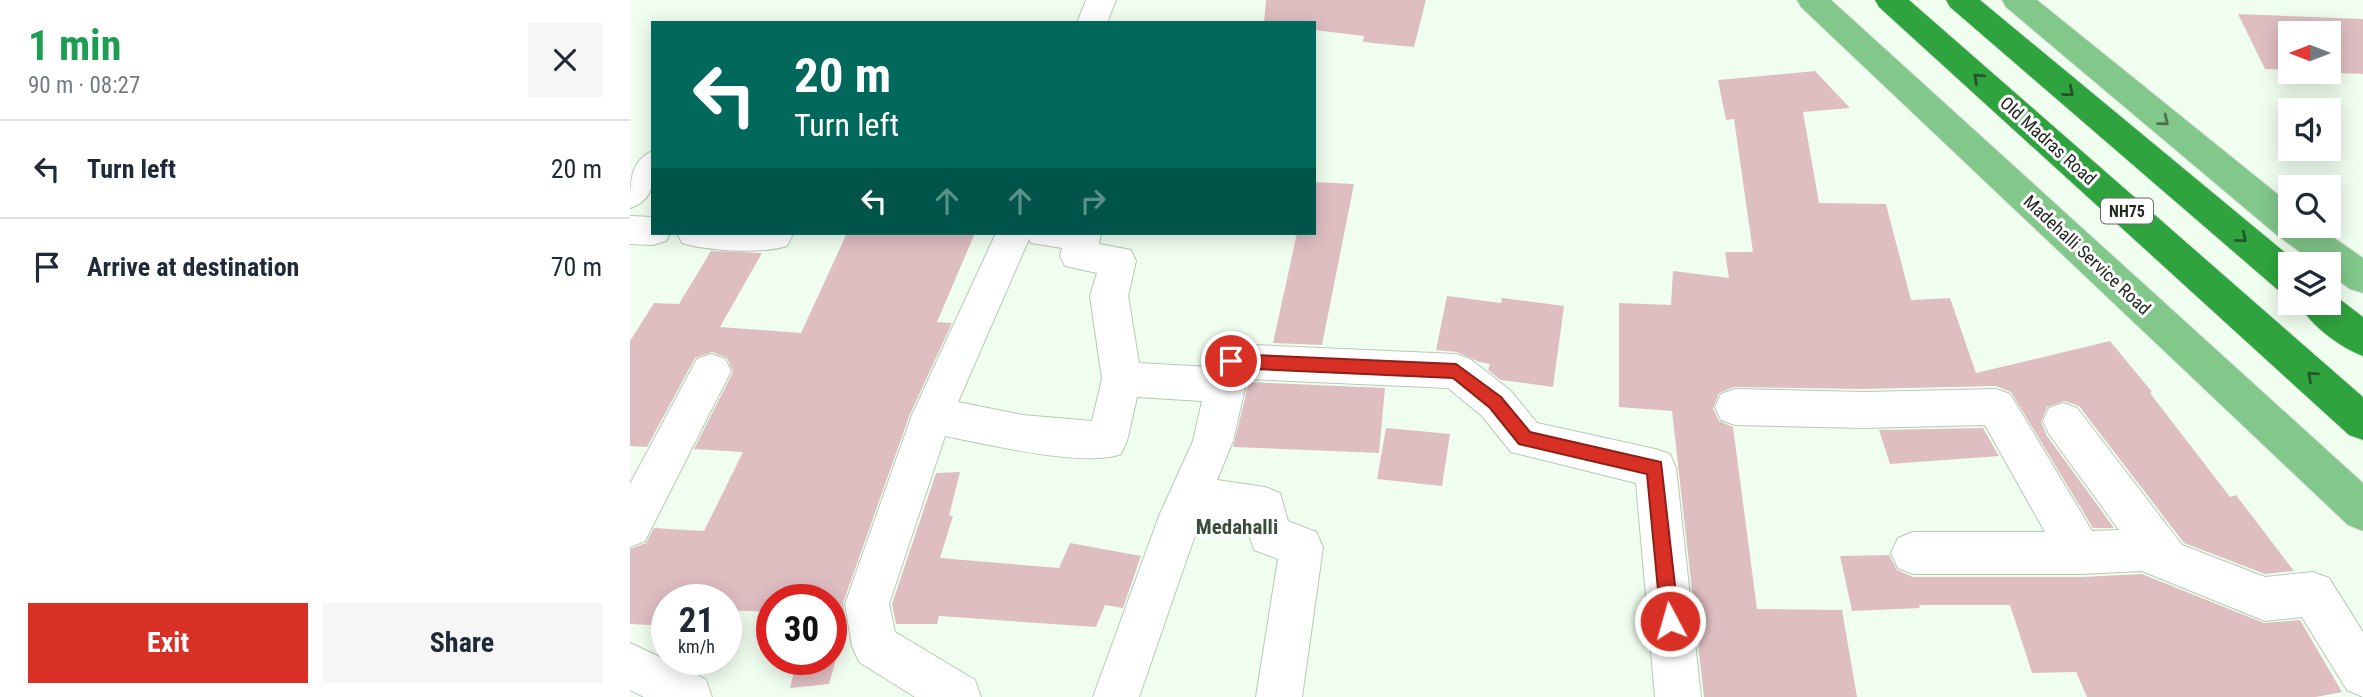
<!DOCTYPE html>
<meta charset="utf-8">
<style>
:root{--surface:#fff;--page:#f6f6f7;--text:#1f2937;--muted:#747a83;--line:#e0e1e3;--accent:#d93025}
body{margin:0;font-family:"Roboto Condensed",sans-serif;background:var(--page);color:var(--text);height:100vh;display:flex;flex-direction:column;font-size:26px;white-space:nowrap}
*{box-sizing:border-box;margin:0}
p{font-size:23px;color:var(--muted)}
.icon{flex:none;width:38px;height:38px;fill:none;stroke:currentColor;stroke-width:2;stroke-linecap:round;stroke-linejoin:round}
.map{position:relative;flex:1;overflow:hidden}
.side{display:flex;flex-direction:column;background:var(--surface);width:630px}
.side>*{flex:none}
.guide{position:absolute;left:21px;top:21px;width:665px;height:214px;border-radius:0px;box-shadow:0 4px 18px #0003;background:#00695c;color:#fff;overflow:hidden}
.needle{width:46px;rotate:270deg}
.tools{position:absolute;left:1648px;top:21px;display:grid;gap:14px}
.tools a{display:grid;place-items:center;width:63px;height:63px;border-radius:0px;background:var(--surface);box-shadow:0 4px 18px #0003;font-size:35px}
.speed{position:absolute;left:21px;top:584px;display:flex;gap:14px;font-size:35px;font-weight:700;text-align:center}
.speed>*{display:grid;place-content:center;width:91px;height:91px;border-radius:50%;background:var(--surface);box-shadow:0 4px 18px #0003;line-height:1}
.speed small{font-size:18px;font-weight:400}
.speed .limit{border:10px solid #d22;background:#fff;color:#111}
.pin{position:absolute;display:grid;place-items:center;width:60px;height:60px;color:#fff;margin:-30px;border:4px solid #fff;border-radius:50%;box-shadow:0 2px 7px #0007}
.me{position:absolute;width:77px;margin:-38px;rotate:354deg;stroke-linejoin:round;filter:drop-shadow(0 0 5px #0008)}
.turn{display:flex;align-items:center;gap:24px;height:147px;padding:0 28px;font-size:32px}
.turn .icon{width:91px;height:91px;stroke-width:2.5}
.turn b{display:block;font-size:49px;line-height:60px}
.lanes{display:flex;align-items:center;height:66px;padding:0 28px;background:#0003;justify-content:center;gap:35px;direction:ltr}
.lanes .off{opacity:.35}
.round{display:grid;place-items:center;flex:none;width:74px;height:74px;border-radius:0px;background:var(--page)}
.headline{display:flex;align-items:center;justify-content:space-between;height:119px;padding:0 28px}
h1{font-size:42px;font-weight:700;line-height:52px;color:#1e9e55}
.cta{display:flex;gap:14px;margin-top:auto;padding:14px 28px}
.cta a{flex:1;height:80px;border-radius:0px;background:var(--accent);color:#fff;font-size:28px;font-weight:700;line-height:80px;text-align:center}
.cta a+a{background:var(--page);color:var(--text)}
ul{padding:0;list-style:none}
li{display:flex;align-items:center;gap:21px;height:98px;padding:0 28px;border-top:2px solid var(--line)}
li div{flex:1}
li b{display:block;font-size:26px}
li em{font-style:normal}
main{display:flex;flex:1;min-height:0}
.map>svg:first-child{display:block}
.building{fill:#dfbec2}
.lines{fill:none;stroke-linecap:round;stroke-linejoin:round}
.minor-casing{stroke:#b4cab4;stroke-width:2}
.major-casing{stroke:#e0e1e0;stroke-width:2}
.highway-casing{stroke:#e0e1e0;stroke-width:2}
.minor{fill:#fff;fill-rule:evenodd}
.major{fill:#82c88b;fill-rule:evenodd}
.highway{fill:#2fa43e;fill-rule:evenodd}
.oneway{stroke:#26542b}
.oneway2{stroke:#4d7151}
.route{fill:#d93025;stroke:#8d1f18;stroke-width:2}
.labels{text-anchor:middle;stroke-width:6;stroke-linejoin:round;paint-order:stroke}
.shield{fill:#fff;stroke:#646964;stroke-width:2}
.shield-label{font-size:16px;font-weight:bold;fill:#212921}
.street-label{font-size:18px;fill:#212921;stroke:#fff}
.quarter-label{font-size:21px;font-weight:bold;fill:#3a4d3b;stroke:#fff}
</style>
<main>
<section class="side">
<div class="headline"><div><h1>1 min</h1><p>90 m · 08:27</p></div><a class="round"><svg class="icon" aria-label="close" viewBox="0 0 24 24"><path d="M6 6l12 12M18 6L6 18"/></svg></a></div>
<ul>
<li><svg class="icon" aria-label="left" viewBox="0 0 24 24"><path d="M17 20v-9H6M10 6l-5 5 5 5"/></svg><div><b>Turn left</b></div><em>20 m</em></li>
<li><svg class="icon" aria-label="arrive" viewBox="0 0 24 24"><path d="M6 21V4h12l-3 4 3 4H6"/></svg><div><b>Arrive at destination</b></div><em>70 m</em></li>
</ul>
<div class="cta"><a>Exit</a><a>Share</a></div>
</section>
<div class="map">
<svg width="1733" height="697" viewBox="0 0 1733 697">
<rect width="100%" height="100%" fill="#f0fef0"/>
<path class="building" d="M 636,0 L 796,0 L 784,47 L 733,42 L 734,36 L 684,30 L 684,23 L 634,23 Z
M 1608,14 L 1733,19 L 1733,74 L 1691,72 L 1699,72 L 1699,33 L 1661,33 L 1661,70 L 1635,69 Z
M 1185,71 L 1220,108 L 1173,112 L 1189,203 L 1256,204 L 1281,300 L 1320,298 L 1346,373 L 1480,341 L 1522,392 L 1520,393 L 1600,497 L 1606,495 L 1664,571 L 1635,574 L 1554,543 L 1449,406 L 1434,401 L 1417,407 L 1411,422 L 1417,436 L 1484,528 L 1463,528 L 1381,392 L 1366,386 L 1234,389 L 1104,387 L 1089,393 L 1083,408 L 1089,421 L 1103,427 L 1127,609 L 1212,610 L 1227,697 L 1074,697 L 1042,411 L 989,407 L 989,303 L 1041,305 L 1043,271 L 1099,278 L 1095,252 L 1123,252 L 1104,119 L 1096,120 L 1088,80 Z
M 684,182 L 724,184 L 692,345 L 643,343 L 667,233 L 684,233 Z
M 217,233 L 345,233 L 307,322 L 322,323 L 280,414 L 213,603 L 216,624 L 199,684 L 160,688 L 167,660 L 201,660 L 201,600 L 142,600 L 142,612 L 98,610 L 96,615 L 96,600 L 37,600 L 37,626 L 0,624 L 0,549 L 16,543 L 24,528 L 74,531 L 113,452 L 64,449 L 103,372 L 97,358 L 82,352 L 65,358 L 17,447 L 0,446 L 0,341 L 24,303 L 49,304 L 81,251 L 132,253 L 90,327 L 171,333 Z
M 817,296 L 871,303 L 872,298 L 934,306 L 923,387 L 871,380 L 858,370 L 860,364 L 849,362 L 827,352 L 806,350 Z
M 619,382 L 755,388 L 749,453 L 603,447 Z
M 756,428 L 820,434 L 812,486 L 747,479 Z
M 1353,428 L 1369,456 L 1260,464 L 1249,430 Z
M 330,472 L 319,516 L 323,516 L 310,558 L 429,568 L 440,543 L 511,556 L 493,608 L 475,605 L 466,627 L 309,616 L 307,624 L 266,624 L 262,604 L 306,473 Z
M 1259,555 L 1267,570 L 1283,577 L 1451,577 L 1512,574 L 1634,623 L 1670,620 L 1712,692 L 1686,697 L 1457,697 L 1446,672 L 1402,673 L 1380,605 L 1289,605 L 1290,608 L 1222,611 L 1210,556 Z"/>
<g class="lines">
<g class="minor-casing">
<path id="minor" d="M 456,0 L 486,0 L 477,23 L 447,23 Z
M 23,151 C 23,176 28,199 0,208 C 0,183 0,160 23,151 Z
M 0,216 L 23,217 L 23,233 L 40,233 L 36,241 L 23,245 L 0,244 Z
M 47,233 L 160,233 L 162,236 L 157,246 C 132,254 77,251 52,243 Z
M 366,233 L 471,233 L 469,244 L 501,250 L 506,261 L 498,296 L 509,363 L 580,367 L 587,349 L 601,344 L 826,354 L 840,359 L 880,390 L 907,423 L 1025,449 L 1040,454 L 1046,468 L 1071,697 L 1025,697 L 1006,483 L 881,452 L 852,416 L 818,388 L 617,379 L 603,441 L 587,480 L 635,487 L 650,493 L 658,521 L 686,532 L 693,547 L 672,697 L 626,697 L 648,559 L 624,550 L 616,524 L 571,518 L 509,697 L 463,697 L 529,516 L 563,441 L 572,401 L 507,397 L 497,441 L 491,454 C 455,468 356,444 315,436 L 259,604 L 265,632 L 345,680 L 351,697 L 285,697 L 229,662 L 222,646 L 215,604 L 282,415 ZM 399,239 L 401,243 L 432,248 L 430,256 L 435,266 L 467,273 L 460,296 L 472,379 L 462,421 L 393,415 L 328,402 Z
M 81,354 L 95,359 L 101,371 L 15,541 L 0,547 L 0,484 L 67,359 Z
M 1105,389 L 1234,392 L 1366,389 L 1380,394 L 1462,531 L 1489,530 L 1419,434 L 1413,421 L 1419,408 L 1433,403 L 1447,408 L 1552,545 L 1635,577 L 1683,572 L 1699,578 L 1733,632 L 1733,697 L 1717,690 L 1672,617 L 1635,621 L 1512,571 L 1451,574 L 1283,574 L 1268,568 L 1261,553 L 1268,538 L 1283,532 L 1415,532 L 1355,425 L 1234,428 L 1105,425 L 1091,420 L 1085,407 L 1091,394 Z
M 0,643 L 68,675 L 76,680 L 82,697 L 14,697 L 0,690 Z"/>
</g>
<g class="major-casing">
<path id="major" d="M 1167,0 L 1201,0 L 1733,483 L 1733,531 L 1718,525 L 1171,7 Z
M 1372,0 L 1407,0 L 1661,205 L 1661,226 L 1687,226 L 1733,258 L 1733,293 L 1720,289 L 1699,274 L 1699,264 L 1687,264 L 1648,236 L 1376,7 Z"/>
</g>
<g class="highway-casing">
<path id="highway" d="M 1245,0 L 1279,0 L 1733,397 L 1733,440 L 1719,435 L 1249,7 Z
M 1316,0 L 1350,0 L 1669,264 L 1661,264 L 1661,294 L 1648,290 L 1320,7 Z
M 1699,291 L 1733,317 L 1733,356 C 1711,348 1679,325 1669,303 L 1699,303 Z"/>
</g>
<use href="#minor" class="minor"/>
<use href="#major" class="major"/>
<use href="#highway" class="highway"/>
</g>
<defs><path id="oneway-chevron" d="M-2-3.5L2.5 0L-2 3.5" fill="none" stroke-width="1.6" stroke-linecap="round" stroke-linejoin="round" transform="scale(1.75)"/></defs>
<g class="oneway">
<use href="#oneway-chevron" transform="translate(1348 78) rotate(-138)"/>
<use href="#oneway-chevron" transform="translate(1439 92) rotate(40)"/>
<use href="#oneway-chevron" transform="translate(1612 238) rotate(40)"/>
<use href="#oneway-chevron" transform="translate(1682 376) rotate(-138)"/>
</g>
<use class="oneway2" href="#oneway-chevron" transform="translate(1534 121) rotate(39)"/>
<path class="route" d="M 601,354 L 826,364 L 871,397 L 900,432 L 1031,462 L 1049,621 L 1047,627 L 1040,630 L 1034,627 L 1031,621 L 1017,474 L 889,444 L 860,408 L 823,378 L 601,368 L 595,366 L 593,361 L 595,356 Z"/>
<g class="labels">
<rect class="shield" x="1471" y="198.5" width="52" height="25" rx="5"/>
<g class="shield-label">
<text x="1497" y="217">NH75</text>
</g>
<g class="street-label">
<text transform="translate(1418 141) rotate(42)" y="6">Old Madras Road</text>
<text transform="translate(1457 255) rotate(43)" y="6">Madehalli Service Road</text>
</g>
<g class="quarter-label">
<text x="607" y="534">Medahalli</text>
</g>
</g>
</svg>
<div class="tools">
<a><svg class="needle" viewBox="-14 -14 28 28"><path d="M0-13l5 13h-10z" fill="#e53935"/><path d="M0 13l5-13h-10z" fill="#747a83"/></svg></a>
<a><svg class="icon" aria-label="sound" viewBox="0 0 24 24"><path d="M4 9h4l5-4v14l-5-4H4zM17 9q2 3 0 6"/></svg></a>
<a><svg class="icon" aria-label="search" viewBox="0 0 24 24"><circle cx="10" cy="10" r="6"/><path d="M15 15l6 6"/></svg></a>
<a><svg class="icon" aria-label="layers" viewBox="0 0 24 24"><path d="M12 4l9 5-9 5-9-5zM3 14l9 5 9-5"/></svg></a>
</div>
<div class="speed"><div>21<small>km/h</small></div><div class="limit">30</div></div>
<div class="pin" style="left:601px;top:361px;background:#d93025"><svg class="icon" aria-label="arrive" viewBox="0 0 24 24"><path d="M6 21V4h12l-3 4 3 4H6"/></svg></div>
<svg class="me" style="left:1040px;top:621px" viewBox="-20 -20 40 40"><circle r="17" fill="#d93025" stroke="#fff" stroke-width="3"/><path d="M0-11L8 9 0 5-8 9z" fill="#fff"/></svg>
<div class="guide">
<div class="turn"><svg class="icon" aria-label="left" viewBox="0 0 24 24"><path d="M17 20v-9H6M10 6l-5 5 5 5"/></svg><div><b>20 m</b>Turn left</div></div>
<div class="lanes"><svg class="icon" aria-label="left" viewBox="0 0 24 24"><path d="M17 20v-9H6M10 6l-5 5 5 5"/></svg><svg class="icon off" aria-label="ahead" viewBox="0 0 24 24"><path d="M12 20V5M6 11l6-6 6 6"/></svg><svg class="icon off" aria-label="ahead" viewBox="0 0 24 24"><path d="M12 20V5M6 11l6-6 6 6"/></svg><svg class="icon off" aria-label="right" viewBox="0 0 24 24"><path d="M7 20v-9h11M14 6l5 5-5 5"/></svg></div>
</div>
</div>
</main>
